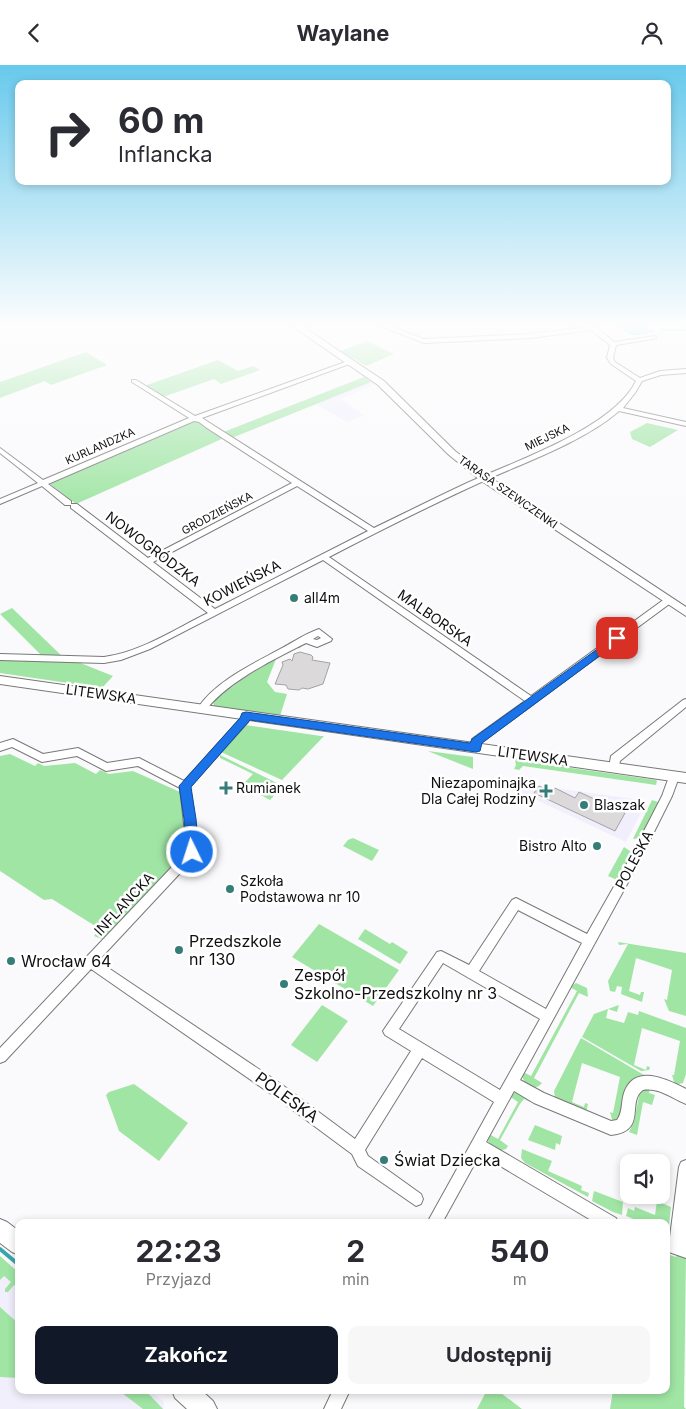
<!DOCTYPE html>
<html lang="pl">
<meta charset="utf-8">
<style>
:root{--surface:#fff;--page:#f7f7f7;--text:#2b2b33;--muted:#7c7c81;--accent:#111827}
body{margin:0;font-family:Inter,sans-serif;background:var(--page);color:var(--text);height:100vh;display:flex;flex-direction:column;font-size:19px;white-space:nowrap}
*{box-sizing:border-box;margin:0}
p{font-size:16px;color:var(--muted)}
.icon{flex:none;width:28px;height:28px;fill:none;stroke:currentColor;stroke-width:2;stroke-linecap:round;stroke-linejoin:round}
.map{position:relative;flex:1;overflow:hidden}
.panel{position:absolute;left:15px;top:1154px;width:655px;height:175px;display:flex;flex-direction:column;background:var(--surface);border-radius:10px;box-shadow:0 2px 8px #0003}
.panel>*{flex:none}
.top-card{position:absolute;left:15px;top:15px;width:656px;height:105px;border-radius:10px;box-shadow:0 2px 8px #0003;background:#fff;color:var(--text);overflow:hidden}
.buttons{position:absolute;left:620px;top:1089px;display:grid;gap:10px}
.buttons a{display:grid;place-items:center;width:50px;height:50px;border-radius:10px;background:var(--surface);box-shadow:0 2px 8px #0003;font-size:25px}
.pin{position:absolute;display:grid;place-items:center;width:42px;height:42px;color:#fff;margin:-21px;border-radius:10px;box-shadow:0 2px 8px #0006}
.me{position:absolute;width:55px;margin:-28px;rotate:356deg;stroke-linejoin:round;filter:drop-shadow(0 0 4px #0008)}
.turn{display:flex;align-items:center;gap:18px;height:105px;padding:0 20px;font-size:22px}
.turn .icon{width:65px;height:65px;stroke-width:2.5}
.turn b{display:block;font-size:35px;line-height:42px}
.eta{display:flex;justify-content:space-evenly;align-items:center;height:85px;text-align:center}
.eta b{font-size:30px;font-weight:700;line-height:35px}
.cta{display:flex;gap:10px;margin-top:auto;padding:10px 20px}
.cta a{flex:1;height:58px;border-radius:10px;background:var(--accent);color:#fff;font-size:20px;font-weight:700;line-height:58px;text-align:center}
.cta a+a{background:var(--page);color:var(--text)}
header{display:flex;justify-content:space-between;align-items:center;height:65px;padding:0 20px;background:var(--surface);font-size:22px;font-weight:700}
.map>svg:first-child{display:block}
.commercial{fill:#f1effc}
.green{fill:#a0e5a4}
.water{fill:#47e8f1;stroke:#36a7ae}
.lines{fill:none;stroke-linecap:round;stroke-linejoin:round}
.stream-far1{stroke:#36a7ae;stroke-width:2}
.stream{stroke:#36a7ae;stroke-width:4}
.building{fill:#dbd9da;stroke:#a4a2a3}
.street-casing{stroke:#787879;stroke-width:2}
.secondary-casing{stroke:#787879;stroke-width:2}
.street{fill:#fff;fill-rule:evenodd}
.secondary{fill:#fff;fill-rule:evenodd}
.route{fill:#1a73e8;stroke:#114b97}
.poi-dot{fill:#357d79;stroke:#fff;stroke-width:2}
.labels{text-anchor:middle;stroke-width:5;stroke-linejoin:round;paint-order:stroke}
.far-street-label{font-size:11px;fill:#101011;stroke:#fff}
.street-label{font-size:14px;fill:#101011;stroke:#fff}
.poi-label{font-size:14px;fill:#101011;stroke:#fff;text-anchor:start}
.near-poi-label{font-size:16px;fill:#101011;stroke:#fff;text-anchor:start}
.near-street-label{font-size:16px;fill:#101011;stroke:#fff}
</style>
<header><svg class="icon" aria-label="back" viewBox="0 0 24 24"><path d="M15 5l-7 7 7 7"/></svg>Waylane<svg class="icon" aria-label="person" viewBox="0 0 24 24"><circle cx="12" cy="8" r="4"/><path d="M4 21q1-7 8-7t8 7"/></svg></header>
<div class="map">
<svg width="686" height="1344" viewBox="0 0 686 1344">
<rect width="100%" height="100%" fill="#fafafc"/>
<path class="commercial" d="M 371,317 L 374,320 L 340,334 L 364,350 L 347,357 L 316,339 Z
M 507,716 L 647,736 L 626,777 L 507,721 Z
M 0,1191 L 19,1208 L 19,1325 L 150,1325 L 164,1337 L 163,1344 L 0,1344 Z"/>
<path class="green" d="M 367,276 L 394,289 L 366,301 L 341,286 Z
M 86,287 L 107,300 L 51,320 L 45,316 L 0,333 L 0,317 Z
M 218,295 L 238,306 L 253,301 L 260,305 L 221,319 L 214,314 L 163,332 L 147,322 L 147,320 Z
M 364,312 L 371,317 L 229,374 L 221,368 Z
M 197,356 L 224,373 L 76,439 L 50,419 L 175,364 Z
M 647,358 L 678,365 L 650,382 L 632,374 L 630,367 Z
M 12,543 L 64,593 L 42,591 L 0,549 Z
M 0,594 L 78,597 L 113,611 L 102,623 L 0,608 Z
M 276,594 L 267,617 L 275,627 L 287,629 L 280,651 L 214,641 L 213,636 L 247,611 Z
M 245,660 L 321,671 L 324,671 L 282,715 L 221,687 Z
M 428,686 L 473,692 L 473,704 L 430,687 Z
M 10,689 L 35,701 L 38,698 L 44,701 L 75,698 L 96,709 L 100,705 L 109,709 L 133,706 L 180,727 L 186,783 L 157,819 L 104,875 L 94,871 L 100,864 L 52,834 L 44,835 L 0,806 L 0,691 Z
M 220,690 L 283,721 L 270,735 L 242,720 L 253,709 L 220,693 Z
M 515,695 L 656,715 L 657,716 L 656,720 L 523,701 L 519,705 L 514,704 L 516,700 Z
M 652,735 L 658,737 L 658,740 L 642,773 L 633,774 Z
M 353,773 L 379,785 L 372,796 L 343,781 L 348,775 Z
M 624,782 L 633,788 L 617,815 L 608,811 Z
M 319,859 L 399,905 L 373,941 L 292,892 Z
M 365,864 L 390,879 L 392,877 L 408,887 L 400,899 L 358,874 Z
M 618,877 L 686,888 L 686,951 L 669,946 L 664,934 L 667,935 L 672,905 L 636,893 L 629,926 L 640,930 L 641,927 L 644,927 L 642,937 L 621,929 L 622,922 L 617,921 L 615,927 L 610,926 L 608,916 L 628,879 L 619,880 Z
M 576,918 L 587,923 L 588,932 L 579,928 L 534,1013 L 542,1018 C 536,1025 531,1022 525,1018 L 522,1011 L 523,1007 L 531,1011 L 577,926 L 570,922 Z
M 322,940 L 348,956 L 317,997 L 291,980 Z
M 619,940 L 617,947 L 608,944 L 606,953 L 624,958 L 628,947 L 638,950 L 639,946 L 686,963 L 686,1009 L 683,1018 L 675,1020 L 672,1010 L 674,1010 L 680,976 L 642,963 L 634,1000 L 646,1005 L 647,1001 L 650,1002 L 649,1005 L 641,1006 L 582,972 L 594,949 Z
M 581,973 L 644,1010 C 619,1013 629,1040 619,1055 L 613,1058 L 610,1047 L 613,1048 L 620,1012 L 582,998 L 572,1037 L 584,1042 L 585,1038 L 588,1039 L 586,1048 L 555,1033 L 554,1026 Z
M 134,1019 L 188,1058 L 159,1096 L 119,1066 L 106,1030 L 109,1027 Z
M 650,1023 L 649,1028 L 655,1030 L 652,1040 L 643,1037 L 637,1070 L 629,1067 L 634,1057 L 640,1026 Z
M 516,1027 L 528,1033 L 530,1037 L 524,1034 L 520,1039 L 500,1075 L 508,1081 L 506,1084 L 498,1086 C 490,1081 486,1078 489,1069 L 498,1074 L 518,1037 L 509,1031 Z
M 535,1060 L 562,1071 L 560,1080 L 556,1078 L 555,1085 L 528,1075 Z
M 522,1084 L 552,1096 L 548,1106 L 582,1121 L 581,1125 L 589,1128 L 588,1132 L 525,1098 L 521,1093 Z
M 594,1126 L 623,1137 L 622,1150 L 613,1147 L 592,1136 Z
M 657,1136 L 671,1142 L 669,1160 L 666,1163 L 666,1158 L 641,1157 L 626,1151 L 628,1143 L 634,1146 L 635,1142 L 655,1150 Z
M 666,1184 L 667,1189 L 676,1192 L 677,1187 L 686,1190 L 684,1342 L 686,1344 L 610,1344 L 613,1325 L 666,1325 Z
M 0,1191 L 19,1208 L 19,1224 L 14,1220 L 8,1227 L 5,1227 L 5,1224 L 11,1217 L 4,1211 L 0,1215 Z
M 0,1242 L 19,1259 L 19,1313 L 0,1312 Z
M 118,1325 L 145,1325 L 163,1344 L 143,1344 Z
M 487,1325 L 497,1325 L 522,1344 L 477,1344 Z"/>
<path class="water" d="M 616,259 L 642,259 L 654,266 C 632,269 637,275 616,259 Z"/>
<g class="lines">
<path class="stream-far1" d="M 662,265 L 686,265"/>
<path class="stream" d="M 0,1184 L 19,1200"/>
</g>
<path class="building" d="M 300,587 L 311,590 L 313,592 L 312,595 L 330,598 L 323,619 L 308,624 L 302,623 L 299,625 L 288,624 L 286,620 L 275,619 L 283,600 L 282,597 L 290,594 L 292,596 L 294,589 Z
M 539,721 L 552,727 L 555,723 L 575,733 L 579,727 L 625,748 L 615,766 L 534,728 Z"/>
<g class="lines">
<g class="street-casing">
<path id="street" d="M 375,259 L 384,259 L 424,274 L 530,269 L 587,262 L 586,259 C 596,259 606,271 614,277 L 655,271 L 656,272 L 653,274 L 616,280 L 613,293 L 615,297 L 640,313 L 660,306 L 686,304 L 686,308 L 661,310 L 642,316 L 635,328 L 623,343 L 686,357 L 686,361 L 619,346 C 586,375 529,396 488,414 C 433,439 381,465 329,492 L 531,631 L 666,533 L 672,533 L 673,535 L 672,537 L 481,678 L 480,686 L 476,687 L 471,683 L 472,674 L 525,636 L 323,495 L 150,584 L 121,595 L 104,598 L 0,595 L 0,589 L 104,592 C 141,587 175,564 208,548 L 71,443 L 71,439 L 77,439 L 148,493 L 292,418 L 207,363 L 199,357 L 194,356 L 48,419 L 71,436 L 71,440 L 65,440 L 42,421 L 0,439 L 0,434 L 38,418 L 0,388 L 0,383 L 43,415 L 189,353 L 132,317 L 132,315 L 136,315 L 195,351 L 348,296 L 352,296 L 352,298 L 202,353 L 374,463 C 405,448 435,433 467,418 C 513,397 614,363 636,316 L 611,299 L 607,293 L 610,280 L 591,265 L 530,273 L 424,278 ZM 297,421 L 368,466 L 215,544 L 153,497 Z
M 319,564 L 332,574 L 331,576 L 317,582 L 306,578 C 273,595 228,616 205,646 L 199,646 L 197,644 C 216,615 255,598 284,582 C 295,576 307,568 319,564 ZM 318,571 L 321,573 L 317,575 L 313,574 Z
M 686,634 L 686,642 L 620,696 L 618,706 L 610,706 L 609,703 L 611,691 L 683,635 Z
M 246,648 L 251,651 L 248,657 L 190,722 L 199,787 L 197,790 L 98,896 L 281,1019 L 355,1074 L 411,986 L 385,970 L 383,966 L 437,887 L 441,886 L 469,900 L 512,835 L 516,833 L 587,869 L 629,795 L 662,731 L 670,709 L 678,709 L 679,712 L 672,731 L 637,801 L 520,1015 L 544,1028 L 611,1056 L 617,1055 C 623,1047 621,1037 624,1028 C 634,998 667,1014 686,1024 L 686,1039 C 671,1033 659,1022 643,1025 C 626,1037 648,1066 611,1070 L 534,1038 L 514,1026 L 486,1077 L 616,1153 L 618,1158 L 596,1158 L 480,1089 L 442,1158 L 427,1158 L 494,1037 L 422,993 L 365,1085 L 368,1091 L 421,1129 L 423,1134 L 421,1139 L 416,1141 L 358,1101 L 352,1089 L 271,1029 L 91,904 L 5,996 L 0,998 L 0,983 L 187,786 L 180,723 L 138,701 L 106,706 L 77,691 L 42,697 L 12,682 L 0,686 L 0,678 L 13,674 L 43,689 L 78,683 L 107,698 L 139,693 L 184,716 L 240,654 L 243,649 ZM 518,845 L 582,878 L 546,944 L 479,906 ZM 443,898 L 540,954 L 500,1025 L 399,964 Z
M 686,1095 L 686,1193 L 666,1186 L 666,1170 L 670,1172 L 679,1102 L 681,1097 Z
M 333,1325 L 350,1325 L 341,1344 L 324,1344 Z"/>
</g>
<g class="secondary-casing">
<path id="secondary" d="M 289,259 L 299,259 L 384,316 L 455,386 L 488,411 L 686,542 L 686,551 L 480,415 L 449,390 L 378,320 Z
M 0,611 L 686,708 L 686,718 L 0,619 Z
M 0,1154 L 7,1157 L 19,1166 L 19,1190 L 12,1187 L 0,1178 Z
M 172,1325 L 201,1325 L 213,1336 L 217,1344 L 187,1344 L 175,1333 Z"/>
</g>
<use href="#street" class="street"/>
<use href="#secondary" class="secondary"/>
</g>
<linearGradient id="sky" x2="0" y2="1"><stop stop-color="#67c9ec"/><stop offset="0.58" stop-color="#fdfdfe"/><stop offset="1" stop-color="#fdfdfe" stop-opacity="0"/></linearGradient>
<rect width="686" height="448" fill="url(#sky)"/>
<path class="route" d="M 617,570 L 621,571 L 621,575 L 482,678 L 480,686 L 476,687 L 250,655 L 191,722 L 196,754 L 199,787 L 197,791 L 188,791 L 186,787 L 184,754 L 179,721 L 240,653 L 242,648 L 246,647 L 470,678 L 472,674 Z"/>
<g class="poi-dot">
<circle cx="294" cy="533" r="5"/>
<path d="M223.5 715.5h5v5h5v5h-5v5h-5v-5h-5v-5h5z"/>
<path d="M543.5 718.5h5v5h5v5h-5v5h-5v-5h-5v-5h5z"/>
<circle cx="584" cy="740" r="5"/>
<circle cx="597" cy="781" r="5"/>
<circle cx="230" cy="824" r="5"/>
<circle cx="179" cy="885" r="5"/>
<circle cx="11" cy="896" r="5"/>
<circle cx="284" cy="919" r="5"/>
<circle cx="384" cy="1095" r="5"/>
</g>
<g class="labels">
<g class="far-street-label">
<text transform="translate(547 372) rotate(-26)" y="4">MIEJSKA</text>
<text transform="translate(100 381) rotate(-24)" y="4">KURLANDZKA</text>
<text transform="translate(508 427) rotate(35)" y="4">TARASA SZEWCZENKI</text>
<text transform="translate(217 448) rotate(-28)" y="4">GRODZIEŃSKA</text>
</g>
<g class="street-label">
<text transform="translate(153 484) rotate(37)" y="5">NOWOGRÓDZKA</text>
<text transform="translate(242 518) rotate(-27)" y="5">KOWIEŃSKA</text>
<text transform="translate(435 553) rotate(35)" y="5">MALBORSKA</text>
<text transform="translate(101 629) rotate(8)" y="5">LITEWSKA</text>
<text transform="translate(533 691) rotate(8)" y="5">LITEWSKA</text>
<text transform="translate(634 795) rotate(-62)" y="5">POLESKA</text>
<text transform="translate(124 839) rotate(-47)" y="5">INFLANCKA</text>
</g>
<g class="poi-label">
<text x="304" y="538">all4m</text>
<text x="536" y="723" text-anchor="end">Niezapominajka<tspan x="536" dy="16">Dla Całej Rodziny</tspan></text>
<text x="236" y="728">Rumianek</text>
<text x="594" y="745">Blaszak</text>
<text x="587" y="786" text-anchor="end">Bistro Alto</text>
<text x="240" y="821">Szkoła<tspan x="240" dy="16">Podstawowa nr 10</tspan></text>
</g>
<g class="near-poi-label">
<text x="189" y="882">Przedszkole<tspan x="189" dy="18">nr 130</tspan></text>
<text x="21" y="902">Wrocław 64</text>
<text x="294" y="916">Zespół<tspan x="294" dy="18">Szkolno-Przedszkolny nr 3</tspan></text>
<text x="394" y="1101">Świat Dziecka</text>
</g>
<g class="near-street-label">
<text transform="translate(287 1032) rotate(36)" y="6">POLESKA</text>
</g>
</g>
</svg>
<div class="buttons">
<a><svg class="icon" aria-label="sound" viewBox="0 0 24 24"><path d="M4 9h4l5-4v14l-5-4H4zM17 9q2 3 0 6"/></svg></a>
</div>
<div class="pin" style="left:617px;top:573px;background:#d93025"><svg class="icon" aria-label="arrive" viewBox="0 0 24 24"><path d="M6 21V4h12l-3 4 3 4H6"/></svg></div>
<svg class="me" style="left:192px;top:787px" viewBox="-20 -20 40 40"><circle r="17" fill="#1a73e8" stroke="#fff" stroke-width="3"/><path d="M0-11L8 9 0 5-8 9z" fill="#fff"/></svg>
<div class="top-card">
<div class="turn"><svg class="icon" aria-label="right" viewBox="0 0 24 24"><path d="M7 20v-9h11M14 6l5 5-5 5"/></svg><div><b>60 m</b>Inflancka</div></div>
</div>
<section class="panel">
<div class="eta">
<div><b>22:23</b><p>Przyjazd</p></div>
<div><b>2</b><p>min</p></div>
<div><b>540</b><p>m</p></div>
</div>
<div class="cta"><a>Zakończ</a><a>Udostępnij</a></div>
</section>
</div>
